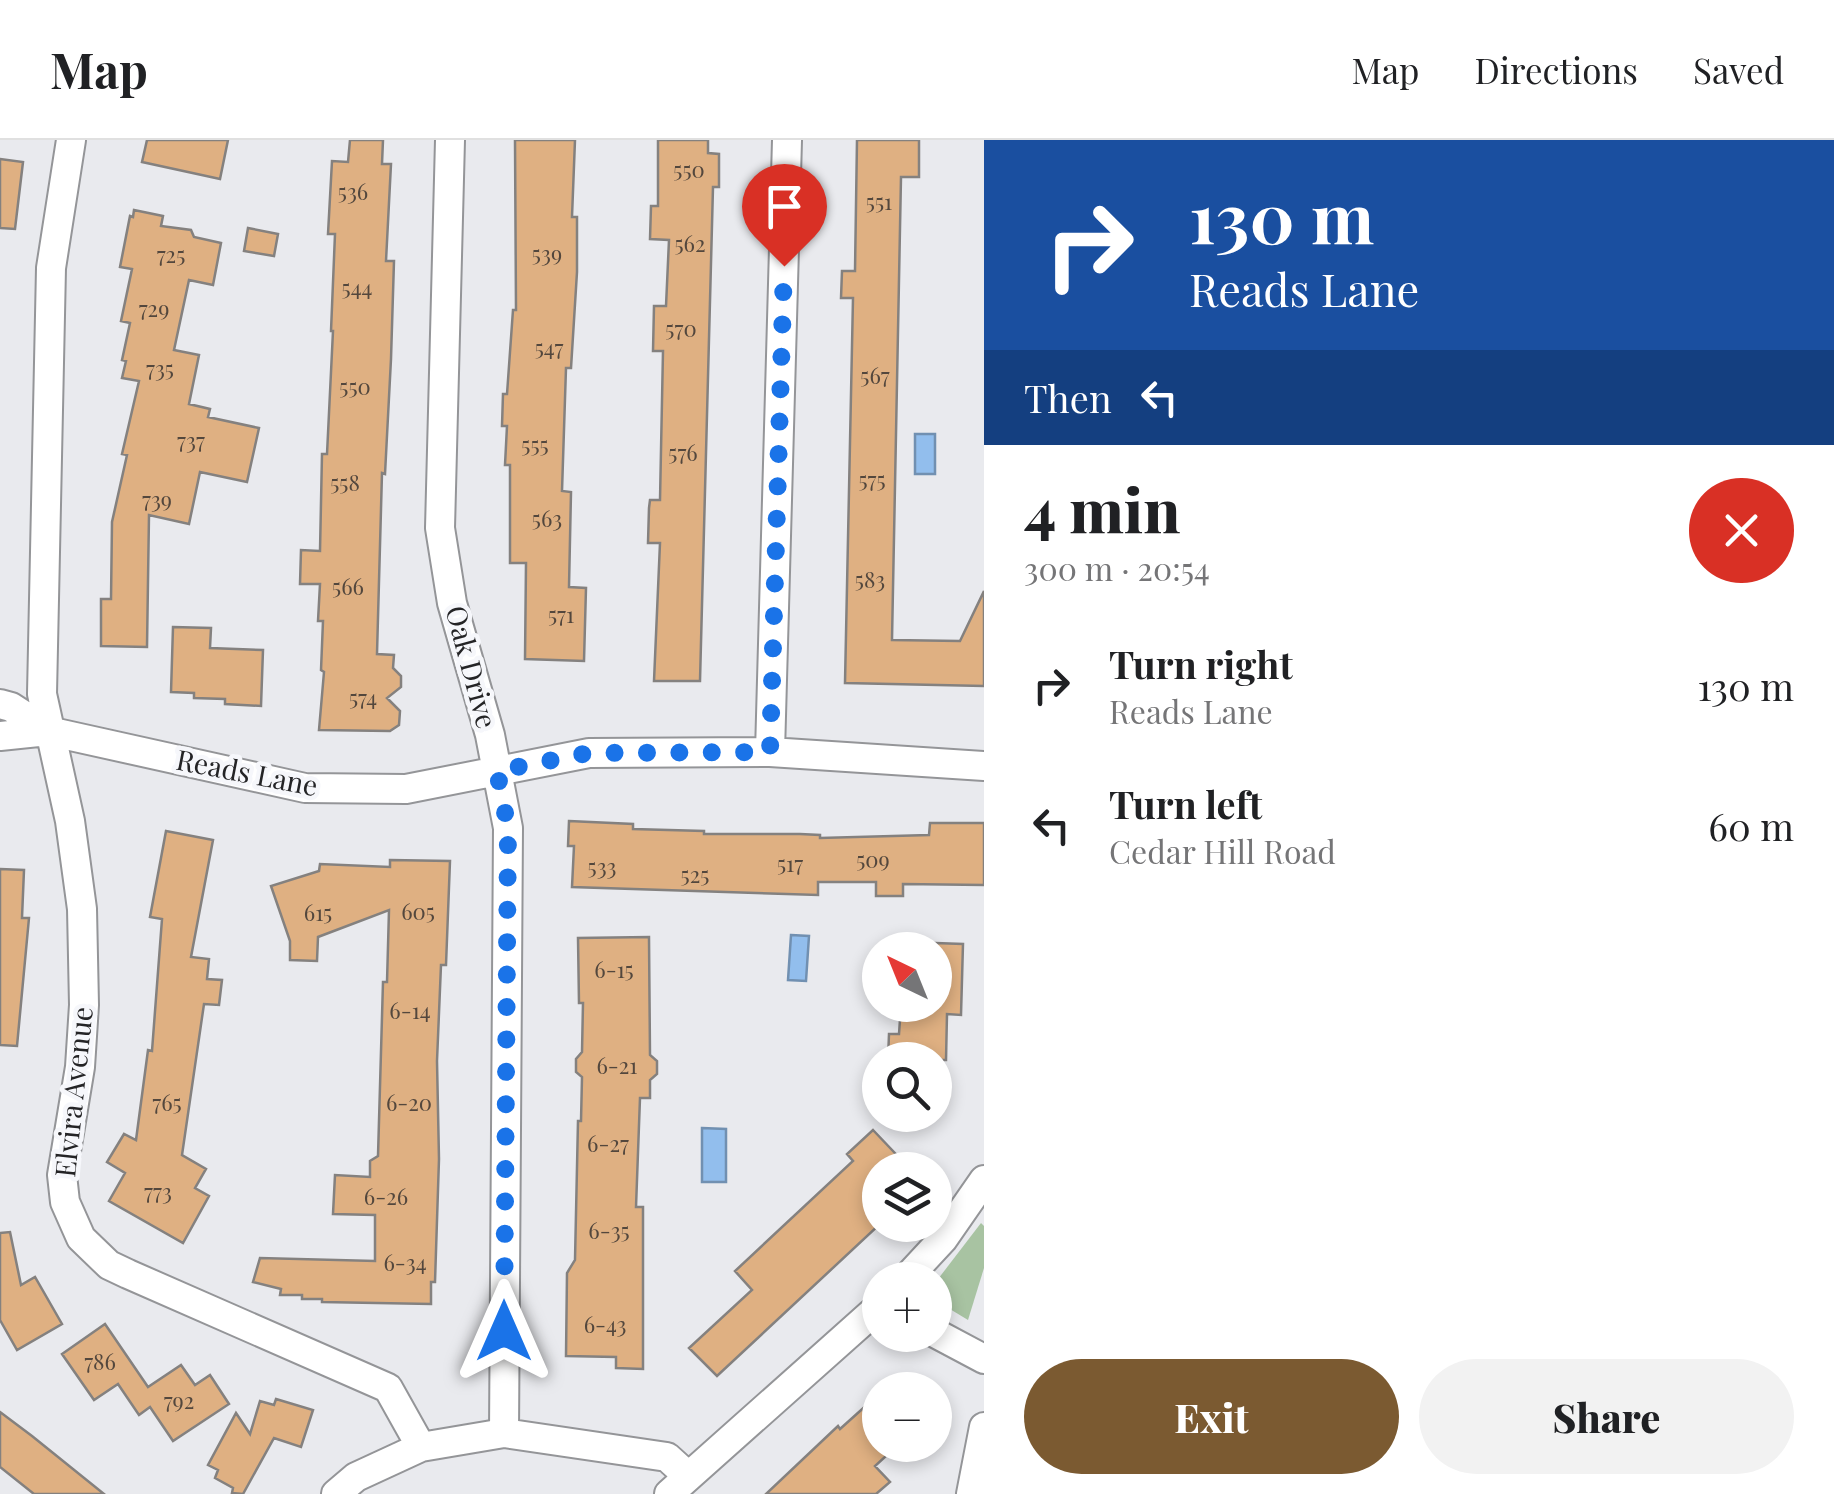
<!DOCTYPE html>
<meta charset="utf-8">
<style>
:root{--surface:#fff;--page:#f2f2f2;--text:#202124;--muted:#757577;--line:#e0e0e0;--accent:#7b5a31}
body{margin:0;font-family:"Playfair Display",serif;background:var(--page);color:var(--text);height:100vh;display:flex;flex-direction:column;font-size:38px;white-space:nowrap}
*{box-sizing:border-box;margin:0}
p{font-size:32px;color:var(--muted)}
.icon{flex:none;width:55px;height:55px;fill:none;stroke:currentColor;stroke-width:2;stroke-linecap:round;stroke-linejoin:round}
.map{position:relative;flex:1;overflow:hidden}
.sheet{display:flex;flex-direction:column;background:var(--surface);width:850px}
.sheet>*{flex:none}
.hud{background:#1a4fa0;color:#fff;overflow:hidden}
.needle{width:65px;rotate:317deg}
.buttons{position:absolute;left:862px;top:792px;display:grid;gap:20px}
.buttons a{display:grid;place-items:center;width:90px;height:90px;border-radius:50%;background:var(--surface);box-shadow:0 5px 15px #0003;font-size:50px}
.pin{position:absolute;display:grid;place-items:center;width:85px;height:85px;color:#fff;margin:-102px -42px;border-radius:50% 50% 50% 0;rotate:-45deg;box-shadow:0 0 10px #0007}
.pin .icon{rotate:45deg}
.me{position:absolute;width:110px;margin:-55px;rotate:0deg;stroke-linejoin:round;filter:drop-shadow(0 0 8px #0008)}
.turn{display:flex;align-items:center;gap:35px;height:210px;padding:0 40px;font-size:45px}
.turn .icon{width:130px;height:130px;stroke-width:2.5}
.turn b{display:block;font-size:70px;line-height:85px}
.then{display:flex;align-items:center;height:95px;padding:0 40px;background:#0003;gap:20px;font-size:38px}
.round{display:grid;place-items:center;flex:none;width:105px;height:105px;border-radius:52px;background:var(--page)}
.headline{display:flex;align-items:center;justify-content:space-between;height:170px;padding:0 40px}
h1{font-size:60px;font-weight:800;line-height:75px}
.primary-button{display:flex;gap:20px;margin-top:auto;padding:20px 40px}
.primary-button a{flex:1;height:115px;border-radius:60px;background:var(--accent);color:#fff;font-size:40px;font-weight:800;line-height:115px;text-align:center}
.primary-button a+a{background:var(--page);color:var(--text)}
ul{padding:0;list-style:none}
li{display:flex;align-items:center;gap:30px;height:140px;padding:0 40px}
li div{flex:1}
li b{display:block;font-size:38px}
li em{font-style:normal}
header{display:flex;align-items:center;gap:60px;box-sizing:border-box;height:140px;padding:0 50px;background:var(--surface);border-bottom:2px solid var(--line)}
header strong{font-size:48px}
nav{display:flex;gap:55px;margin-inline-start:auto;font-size:35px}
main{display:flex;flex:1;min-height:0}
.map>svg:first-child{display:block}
.green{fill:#a8c3a2}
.water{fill:#92beed;stroke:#7190b1;stroke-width:2.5}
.building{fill:#dfb082;stroke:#84817f;stroke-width:2.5}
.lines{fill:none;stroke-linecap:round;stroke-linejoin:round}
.minor-casing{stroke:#949598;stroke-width:32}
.minor{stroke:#fff;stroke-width:28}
.route{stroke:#1a73e8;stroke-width:18;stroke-dasharray:0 32.4}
.labels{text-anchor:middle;stroke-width:9;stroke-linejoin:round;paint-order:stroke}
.number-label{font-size:22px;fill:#53473d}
.street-label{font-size:28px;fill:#242426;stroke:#f6f7fb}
</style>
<header>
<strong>Map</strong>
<nav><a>Map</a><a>Directions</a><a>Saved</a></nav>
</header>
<main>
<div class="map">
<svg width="984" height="1354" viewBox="0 0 984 1354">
<rect width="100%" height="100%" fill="#e9eaee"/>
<path class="green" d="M 981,1083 L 984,1086 L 984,1128 L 968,1180 L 935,1160 L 935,1143 Z"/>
<path class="water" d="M 915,294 L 935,294 L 935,334 L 915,334 Z
M 791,795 L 809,796 L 806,841 L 788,840 Z
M 702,988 L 726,989 L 726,1042 L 702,1042 Z"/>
<path class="building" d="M 147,0 L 228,0 L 220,39 L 142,22 Z
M 350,0 L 383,0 L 382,24 L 391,24 L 386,121 L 394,121 L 391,219 L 385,334 L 382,333 L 377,514 L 394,515 L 393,528 L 401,536 L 401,547 L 387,558 L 400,571 L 399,585 L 390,591 L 319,590 L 324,532 L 321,530 L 323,481 L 318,481 L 320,444 L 300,444 L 301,410 L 320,411 L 322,314 L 327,314 L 333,191 L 331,191 L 335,94 L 328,94 L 332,21 L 348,22 Z
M 515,0 L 575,0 L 572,77 L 577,77 L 577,132 L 571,228 L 566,228 L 562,351 L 571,352 L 569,447 L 586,448 L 584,521 L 525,519 L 526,423 L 510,423 L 510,325 L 505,325 L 507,286 L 502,286 L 503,254 L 507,254 L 513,170 L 516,170 Z
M 658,0 L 708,0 L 708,13 L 719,14 L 719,47 L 713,47 L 700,541 L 654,541 L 660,403 L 648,403 L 649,368 L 650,360 L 660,360 L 663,211 L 653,211 L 654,166 L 666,166 L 669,100 L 650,99 L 651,66 L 658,66 Z
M 857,0 L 919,0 L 919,37 L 901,37 L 892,500 L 960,501 L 984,451 L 984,546 L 845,543 L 853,158 L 841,158 L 842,131 L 855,131 Z
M 0,19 L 23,22 L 15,89 L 0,88 Z
M 134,70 L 163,76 L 161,86 L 191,90 L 194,97 L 221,103 L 213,145 L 189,140 L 174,210 L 199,215 L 189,264 L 210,269 L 208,277 L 259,288 L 247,342 L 200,332 L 189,384 L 149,375 L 147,507 L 101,506 L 101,459 L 111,459 L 112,382 L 127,315 L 122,314 L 139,241 L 122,238 L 126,221 L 122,220 L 130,183 L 121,181 L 132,129 L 120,127 L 130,76 L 133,77 Z
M 248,88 L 278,94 L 274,116 L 244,111 Z
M 173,487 L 211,488 L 210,508 L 263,510 L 261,566 L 225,564 L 225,559 L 194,558 L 194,553 L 171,552 Z
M 569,681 L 633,684 L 633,689 L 704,691 L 704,694 L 800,694 L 820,695 L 820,698 L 929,695 L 930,683 L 984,683 L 984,745 L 903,744 L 903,756 L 876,756 L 876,742 L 818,742 L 818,755 L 572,747 L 574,706 L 568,706 Z
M 166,691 L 213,700 L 191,817 L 209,819 L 207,839 L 222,840 L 219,865 L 204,864 L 182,1015 L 206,1029 L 195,1048 L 209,1056 L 183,1103 L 109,1061 L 125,1033 L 107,1022 L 124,994 L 136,1000 L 148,910 L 152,911 L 162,779 L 150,777 Z
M 390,720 L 450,721 L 446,825 L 441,825 L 437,921 L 439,1019 L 435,1142 L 431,1142 L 431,1164 L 322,1162 L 322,1159 L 302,1159 L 302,1155 L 280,1155 L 281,1149 L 253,1142 L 260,1118 L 375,1121 L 375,1075 L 333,1074 L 335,1035 L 370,1037 L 370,1021 L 378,1016 L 383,842 L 387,842 L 389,770 L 318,797 L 317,821 L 290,820 L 290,801 L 271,746 L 319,731 L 320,724 L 390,727 Z
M 0,729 L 24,730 L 22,778 L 29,778 L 17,906 L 0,905 Z
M 649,797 L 650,915 L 657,921 L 657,934 L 650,940 L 650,958 L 640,958 L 636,1067 L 643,1067 L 643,1229 L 616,1228 L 616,1217 L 566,1216 L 567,1133 L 575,1120 L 578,981 L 581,981 L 582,937 L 576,932 L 576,919 L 582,912 L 583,863 L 579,863 L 578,798 Z
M 935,803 L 963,804 L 961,875 L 947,874 L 946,920 L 888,920 L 889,894 L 899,894 L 901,865 L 935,865 Z
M 873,990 L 911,1030 L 880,1030 L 880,1084 L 717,1236 L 689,1208 L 752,1150 L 735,1131 L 853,1021 L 847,1014 Z
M 10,1092 L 21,1145 L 35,1137 L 62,1184 L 17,1210 L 0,1180 L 0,1093 Z
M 105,1184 L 148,1247 L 181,1225 L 195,1245 L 210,1235 L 229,1264 L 173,1301 L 150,1267 L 139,1275 L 118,1244 L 94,1260 L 62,1214 Z
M 880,1253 L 880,1305 L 898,1305 L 875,1326 L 890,1342 L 876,1354 L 766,1354 L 838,1286 L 840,1289 Z
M 276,1259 L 313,1270 L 301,1307 L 274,1298 L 243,1354 L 232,1353 L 233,1348 L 215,1338 L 218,1330 L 208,1325 L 236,1273 L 250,1294 L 260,1261 L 274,1265 Z
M 0,1272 L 32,1296 L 104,1354 L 34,1354 L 0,1327 Z"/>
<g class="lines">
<g class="minor-casing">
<path id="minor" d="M 71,0 L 51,128 L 42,554 L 70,681 L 82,769 L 84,865 L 80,927 L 62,1035 L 65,1062 L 81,1098 L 109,1125 L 128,1134 L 388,1248 L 421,1307 L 504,1293 L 667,1317 L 688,1336
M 450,0 L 440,388 L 452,463 L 490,595 L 508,688 L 504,1293
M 0,564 L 11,567 L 48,591
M 0,596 L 48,591 L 305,648 L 406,649 L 589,613 L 770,612 L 984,626
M 770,612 L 787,0
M 905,1140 L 943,1099 L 984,1040
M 935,1193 L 984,1219
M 336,1354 L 356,1337 L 421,1307
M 669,1354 L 880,1166
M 971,1354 L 984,1287"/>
</g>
<use href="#minor" class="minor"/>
</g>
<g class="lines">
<path class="route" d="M 504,1191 L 508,688 L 497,631 L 588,613 L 770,612 L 784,126"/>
</g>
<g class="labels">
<g class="number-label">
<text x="689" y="38">550</text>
<text x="353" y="60">536</text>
<text x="879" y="70">551</text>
<text x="690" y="112">562</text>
<text x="547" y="122">539</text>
<text x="171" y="123">725</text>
<text x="357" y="156">544</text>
<text x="154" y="177">729</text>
<text x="681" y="197">570</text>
<text x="549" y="216">547</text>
<text x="160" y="237">735</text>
<text x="875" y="244">567</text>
<text x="355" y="255">550</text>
<text x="191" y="309">737</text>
<text x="535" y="313">555</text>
<text x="683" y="321">576</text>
<text x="872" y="348">575</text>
<text x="345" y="351">558</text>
<text x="157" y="368">739</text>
<text x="547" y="387">563</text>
<text x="870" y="448">583</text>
<text x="348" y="455">566</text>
<text x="561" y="483">571</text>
<text x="363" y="566">574</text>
<text x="873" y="728">509</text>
<text x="790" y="732">517</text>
<text x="602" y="735">533</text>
<text x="695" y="743">525</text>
<text x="418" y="780">605</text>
<text x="318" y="781">615</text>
<text x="614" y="838">6-15</text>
<text x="410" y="879">6-14</text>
<text x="617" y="934">6-21</text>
<text x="167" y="971">765</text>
<text x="409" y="971">6-20</text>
<text x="608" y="1012">6-27</text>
<text x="158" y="1060">773</text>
<text x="386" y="1065">6-26</text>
<text x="609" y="1099">6-35</text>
<text x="405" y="1131">6-34</text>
<text x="605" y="1193">6-43</text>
<text x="100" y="1230">786</text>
<text x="179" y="1269">792</text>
</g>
<g class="street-label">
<text transform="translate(471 527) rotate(75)" y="10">Oak Drive</text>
<text transform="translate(247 633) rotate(11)" y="10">Reads Lane</text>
<text transform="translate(74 952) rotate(-84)" y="10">Elvira Avenue</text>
</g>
</g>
</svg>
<div class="buttons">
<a><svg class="needle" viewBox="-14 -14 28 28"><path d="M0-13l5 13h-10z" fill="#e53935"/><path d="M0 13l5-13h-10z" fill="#757577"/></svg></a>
<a><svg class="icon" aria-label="search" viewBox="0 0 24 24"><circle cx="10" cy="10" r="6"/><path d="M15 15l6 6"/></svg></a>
<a><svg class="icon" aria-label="layers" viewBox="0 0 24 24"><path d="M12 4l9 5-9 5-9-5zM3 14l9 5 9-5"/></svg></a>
<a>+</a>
<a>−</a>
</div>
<div class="pin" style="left:784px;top:126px;background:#d93025"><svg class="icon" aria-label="arrive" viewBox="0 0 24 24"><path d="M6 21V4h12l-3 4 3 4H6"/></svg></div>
<svg class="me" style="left:504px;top:1191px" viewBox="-20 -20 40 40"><path d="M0-17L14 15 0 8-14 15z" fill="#1a73e8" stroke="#fff" stroke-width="4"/></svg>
</div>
<section class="sheet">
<div class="hud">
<div class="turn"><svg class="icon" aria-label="right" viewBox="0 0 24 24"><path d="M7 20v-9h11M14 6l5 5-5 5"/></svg><div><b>130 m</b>Reads Lane</div></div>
<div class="then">Then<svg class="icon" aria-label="left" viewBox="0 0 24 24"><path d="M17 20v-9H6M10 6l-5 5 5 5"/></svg></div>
</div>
<div class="headline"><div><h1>4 min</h1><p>300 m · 20:54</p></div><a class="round" style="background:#d93025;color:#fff"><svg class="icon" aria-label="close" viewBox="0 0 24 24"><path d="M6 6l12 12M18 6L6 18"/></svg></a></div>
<ul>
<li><svg class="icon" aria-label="right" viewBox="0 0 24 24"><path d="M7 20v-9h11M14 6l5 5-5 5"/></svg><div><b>Turn right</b><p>Reads Lane</p></div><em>130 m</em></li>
<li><svg class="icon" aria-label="left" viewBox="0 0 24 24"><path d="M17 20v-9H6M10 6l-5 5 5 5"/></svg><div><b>Turn left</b><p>Cedar Hill Road</p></div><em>60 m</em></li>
</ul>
<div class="primary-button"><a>Exit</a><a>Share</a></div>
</section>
</main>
